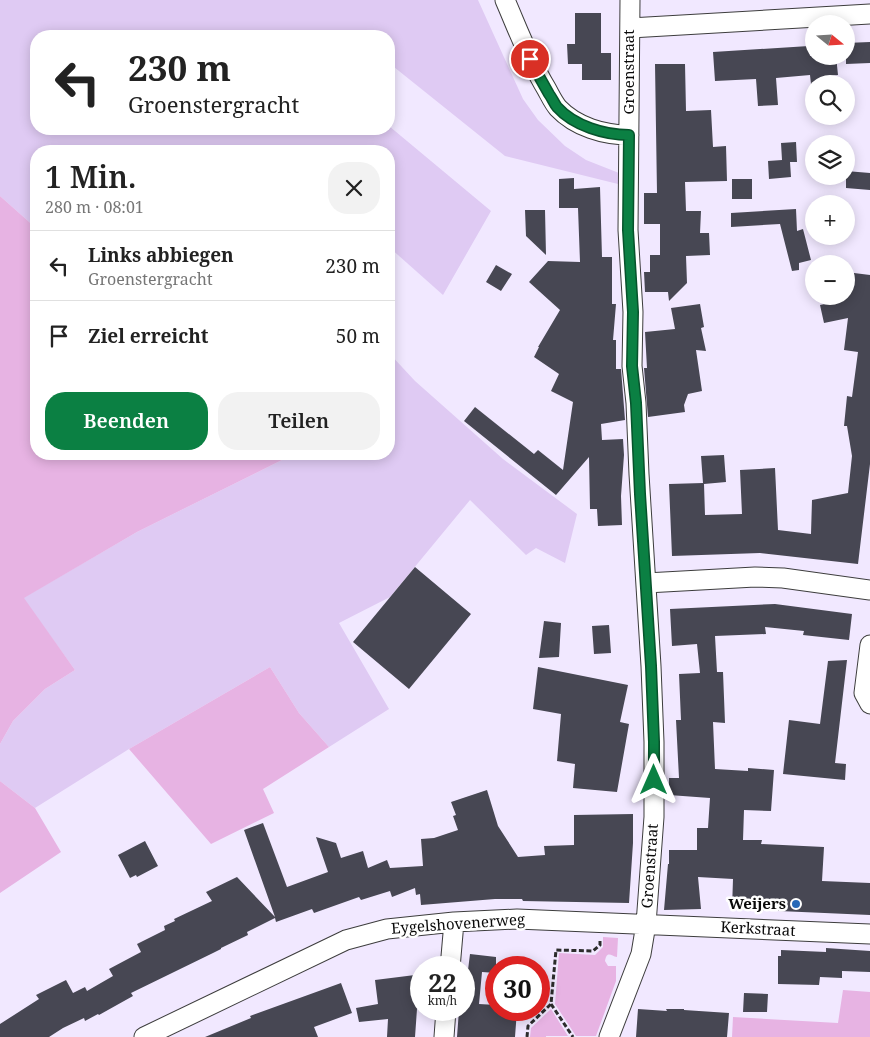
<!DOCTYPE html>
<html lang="de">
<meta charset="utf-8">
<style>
:root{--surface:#fff;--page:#f2f2f2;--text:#222;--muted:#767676;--line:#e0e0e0;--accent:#0b8043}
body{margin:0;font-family:"Noto Serif",serif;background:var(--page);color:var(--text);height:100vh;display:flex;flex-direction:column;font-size:19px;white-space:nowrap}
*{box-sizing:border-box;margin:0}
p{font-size:16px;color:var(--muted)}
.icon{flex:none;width:28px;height:28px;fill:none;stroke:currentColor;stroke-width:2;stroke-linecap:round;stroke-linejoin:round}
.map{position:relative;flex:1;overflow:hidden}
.panel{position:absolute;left:30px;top:145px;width:365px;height:315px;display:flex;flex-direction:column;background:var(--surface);border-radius:20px;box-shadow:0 2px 12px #0003}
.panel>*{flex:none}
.banner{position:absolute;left:30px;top:30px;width:365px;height:105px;border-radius:20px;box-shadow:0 2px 12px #0003;background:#fff;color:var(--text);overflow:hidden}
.needle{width:32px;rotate:108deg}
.tools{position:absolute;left:805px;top:15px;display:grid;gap:10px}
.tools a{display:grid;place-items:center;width:50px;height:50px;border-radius:50%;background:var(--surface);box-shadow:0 2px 12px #0003;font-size:25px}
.speed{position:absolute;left:410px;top:956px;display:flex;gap:10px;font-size:25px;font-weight:700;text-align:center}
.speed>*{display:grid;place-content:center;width:65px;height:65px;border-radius:50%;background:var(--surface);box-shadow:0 2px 12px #0003;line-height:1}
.speed small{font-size:12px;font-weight:400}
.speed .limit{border:8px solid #d22;background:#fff;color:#111}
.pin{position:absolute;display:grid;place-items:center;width:42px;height:42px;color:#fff;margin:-21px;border:2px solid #fff;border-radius:50%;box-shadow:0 1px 5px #0007}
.me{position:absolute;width:55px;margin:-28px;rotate:0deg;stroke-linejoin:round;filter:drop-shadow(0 0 4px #0008)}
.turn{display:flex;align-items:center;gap:18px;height:105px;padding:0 15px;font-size:22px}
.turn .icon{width:65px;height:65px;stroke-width:2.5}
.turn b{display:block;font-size:35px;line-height:42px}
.round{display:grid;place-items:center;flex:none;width:52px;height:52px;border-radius:20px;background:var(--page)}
.summary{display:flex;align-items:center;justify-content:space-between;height:85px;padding:0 15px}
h1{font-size:30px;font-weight:600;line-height:38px}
.action{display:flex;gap:10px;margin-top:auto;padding:10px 15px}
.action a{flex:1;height:58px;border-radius:20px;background:var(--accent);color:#fff;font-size:20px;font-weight:600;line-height:58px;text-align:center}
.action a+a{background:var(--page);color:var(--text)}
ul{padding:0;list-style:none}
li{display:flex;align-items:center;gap:15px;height:70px;padding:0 15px;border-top:1px solid var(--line)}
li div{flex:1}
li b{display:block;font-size:19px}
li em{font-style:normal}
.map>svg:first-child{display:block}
.farmland{fill:#dfcaf3}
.green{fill:#e7b3e3}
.building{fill:#474753}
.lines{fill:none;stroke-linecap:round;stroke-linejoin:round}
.street-casing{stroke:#3d3d3d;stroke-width:21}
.path{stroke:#2c2c2c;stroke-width:3;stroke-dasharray:5 2.5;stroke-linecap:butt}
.street{stroke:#fff;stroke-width:19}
.route-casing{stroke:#07532c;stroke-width:12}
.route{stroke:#0b8043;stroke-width:9}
.poi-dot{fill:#2668b7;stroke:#fff;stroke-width:2}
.labels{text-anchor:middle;stroke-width:5;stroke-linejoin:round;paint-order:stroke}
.street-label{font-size:15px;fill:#0a0a0a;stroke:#fff}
.poi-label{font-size:15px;font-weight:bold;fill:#0a0a0a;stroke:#fff;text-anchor:end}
</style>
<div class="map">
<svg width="870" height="1037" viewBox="0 0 870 1037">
<rect width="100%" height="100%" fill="#f1e8ff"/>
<path class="farmland" d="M 0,0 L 478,0 L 523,99 L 538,120 L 565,146 L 586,160 L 619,173 L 618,184 L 505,156 L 389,63 L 389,36 L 36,36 L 36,129 L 389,129 L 389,126 L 491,211 L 443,295 L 389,247 L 389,151 L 36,151 L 36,228 L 0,196 Z
M 389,353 L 415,381 L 503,459 L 577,514 L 565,563 L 536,548 L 526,555 L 470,500 L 390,597 L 339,623 L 389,709 L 329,747 L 299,713 L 270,667 L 129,749 L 35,808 L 0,781 L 0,744 L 13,721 L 45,689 L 75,670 L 23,598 L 137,532 L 290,456 L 288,454 L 389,454 Z"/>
<path class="green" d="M 0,196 L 36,228 L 36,454 L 288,454 L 290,456 L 137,532 L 24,598 L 75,670 L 45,689 L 13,721 L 0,744 Z
M 270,667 L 299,713 L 329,747 L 263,789 L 274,813 L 211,844 L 129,749 Z
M 0,781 L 35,808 L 61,852 L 0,893 Z
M 603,937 L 618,938 L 617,957 C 611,956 607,950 605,961 L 608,966 L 616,966 L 616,981 L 596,1036 L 576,1036 L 555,1004 L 559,953 L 595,955 L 603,947 Z
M 843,990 L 870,992 L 870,1037 L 732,1037 L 733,1017 L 838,1023 Z
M 551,1009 L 568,1036 L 546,1036 L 546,1037 L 530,1037 L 531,1028 Z"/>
<path class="building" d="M 575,13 L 601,13 L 601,53 L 611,53 L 611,80 L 582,80 L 582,64 L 568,64 L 567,44 L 575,44 Z
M 870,42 L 870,63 L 846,64 L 846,43 Z
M 809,46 L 810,56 L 836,56 L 838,75 L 827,76 L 828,84 L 811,84 L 810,75 L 776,78 L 778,105 L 758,106 L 756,79 L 715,81 L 713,52 Z
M 655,64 L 685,64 L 686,111 L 711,110 L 713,147 L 726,146 L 727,181 L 685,182 L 686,211 L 701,211 L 700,233 L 709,233 L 710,255 L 686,256 L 687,283 L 669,301 L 668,292 L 645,292 L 644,272 L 650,272 L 650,255 L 660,255 L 660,224 L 644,224 L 644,193 L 657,193 Z
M 796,142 L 797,162 L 790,162 L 791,177 L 769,179 L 768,161 L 782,160 L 781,143 Z
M 846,171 L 870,173 L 870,190 L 846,188 Z
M 574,178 L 574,189 L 600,187 L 602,257 L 612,257 L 612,304 L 616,304 L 613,340 L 616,340 L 616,369 L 621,369 L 625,420 L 601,424 L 602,440 L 623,439 L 624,455 L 621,496 L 622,525 L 598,526 L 597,509 L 590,509 L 589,457 L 556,495 L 464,421 L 475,407 L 534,454 L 538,450 L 563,470 L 573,402 L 551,391 L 559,374 L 534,357 L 539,347 L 538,347 L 560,310 L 529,282 L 548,261 L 580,262 L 578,208 L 559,208 L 559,179 Z
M 732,179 L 752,179 L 752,199 L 732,199 Z
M 796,209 L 797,231 L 803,229 L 811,260 L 799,263 L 799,270 L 792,271 L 780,224 L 731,227 L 731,213 Z
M 525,210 L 545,210 L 546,255 L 526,236 Z
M 496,265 L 512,274 L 501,291 L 486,282 Z
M 854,273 L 870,275 L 870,464 L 858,564 L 760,553 L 672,556 L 669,484 L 703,483 L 701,456 L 724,455 L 726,482 L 704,484 L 705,515 L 742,514 L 740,470 L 775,468 L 778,530 L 811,534 L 812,500 L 848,493 L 852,456 L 847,426 L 844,426 L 847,396 L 852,397 L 858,352 L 844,350 L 848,318 L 824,323 L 820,305 L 825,304 L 824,301 L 846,296 L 846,280 L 853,281 Z
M 700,304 L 704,327 L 701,328 L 706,351 L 696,350 L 702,391 L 688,394 L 684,405 L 685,412 L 648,417 L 644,368 L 647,368 L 645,332 L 675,329 L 671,308 Z
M 415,567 L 471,614 L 409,689 L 353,642 Z
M 775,604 L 852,614 L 849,640 L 803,635 L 804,631 L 765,627 L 766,634 L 715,636 L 717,672 L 723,672 L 725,723 L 713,722 L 715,769 L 748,771 L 748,768 L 774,770 L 771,811 L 744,810 L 743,840 L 762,840 L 761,844 L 824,847 L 822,881 L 870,883 L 870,915 L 732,909 L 733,879 L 698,877 L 701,909 L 664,910 L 668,864 L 669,864 L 669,850 L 697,850 L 697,828 L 708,828 L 710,798 L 669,795 L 669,778 L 679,778 L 676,720 L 681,720 L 679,674 L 700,673 L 697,644 L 672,646 L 670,609 Z
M 544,621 L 561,623 L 559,657 L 539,658 Z
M 609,625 L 611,653 L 594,654 L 592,626 Z
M 847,660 L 835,763 L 846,764 L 845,780 L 783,774 L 789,720 L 820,724 L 828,661 Z
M 538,667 L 628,685 L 620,722 L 629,724 L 617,792 L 573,788 L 575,764 L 557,761 L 561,714 L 533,709 Z
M 487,790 L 498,826 L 518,857 L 545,855 L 544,846 L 574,845 L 574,815 L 633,814 L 633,843 L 629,903 L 523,901 L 522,899 L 495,899 L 421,905 L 420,894 L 416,895 L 415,888 L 392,897 L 390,891 L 361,900 L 359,897 L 314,913 L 312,909 L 276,922 L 275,918 L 247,932 L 248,935 L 221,948 L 221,949 L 213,953 L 131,993 L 133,996 L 99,1015 L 98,1014 L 85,1021 L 84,1018 L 63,1028 L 49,1037 L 0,1037 L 0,1024 L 39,999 L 36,995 L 66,980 L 73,993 L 85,987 L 87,991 L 113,976 L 109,969 L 141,952 L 137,944 L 165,930 L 164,926 L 175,921 L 174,919 L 212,901 L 206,892 L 237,877 L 275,917 L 244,830 L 263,823 L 287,887 L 328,872 L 316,837 L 336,843 L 341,858 L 363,851 L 368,868 L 387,860 L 390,868 L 423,866 L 421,839 L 434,838 L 458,830 L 453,816 L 456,815 L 451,802 Z
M 145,841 L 158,866 L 137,877 L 136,875 L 130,878 L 118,855 Z
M 826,948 L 870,951 L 870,972 L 842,971 L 842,978 L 820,977 L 819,985 L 778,984 L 778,956 L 781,956 L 781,950 L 826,952 Z
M 470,954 L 496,957 L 496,973 L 482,972 L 479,1004 L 496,1005 L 496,1010 L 517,1010 L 515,1037 L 457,1037 L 459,1010 L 464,1010 L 465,986 L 466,986 Z
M 415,975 L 418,1008 L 417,1009 L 415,1037 L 387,1037 L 388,1019 L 359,1022 L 356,1008 L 378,1004 L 375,980 Z
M 341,983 L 352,1013 L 314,1027 L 318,1037 L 205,1037 L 251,1018 L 250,1016 Z
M 744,993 L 768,994 L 767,1012 L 743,1012 Z
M 638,1009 L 667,1011 L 666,1009 L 684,1009 L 684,1010 L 729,1013 L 727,1037 L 636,1037 Z"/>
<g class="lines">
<g class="street-casing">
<path id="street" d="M 505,0 C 518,30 529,60 546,88 C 550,95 553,102 558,108 C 576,127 604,135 629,135
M 630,28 L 870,14
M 646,583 L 755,577 L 783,578 L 870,590
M 870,645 L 864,693 L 870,704
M 450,968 L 454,922
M 144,1037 L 346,940 L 387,929 L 454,922 L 517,919 L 870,934
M 444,1037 L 446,1010
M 609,1037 L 641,954 L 646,924 L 654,817 L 654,742 L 651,666 L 639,474 L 636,403 L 632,366 L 633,312 L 628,230 L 630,0"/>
</g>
<path class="path" d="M 551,1004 L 573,1037
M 527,1037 L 528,1026 L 551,1004 L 556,950 L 593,951 L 600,945 L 600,941"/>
<use href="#street" class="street"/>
</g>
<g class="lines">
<g class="route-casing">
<path id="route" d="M 530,59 C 536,71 542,82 549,94 C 552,98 554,103 557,107 C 574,126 605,135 629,135 L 628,230 L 633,312 L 632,366 L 636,403 L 640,494 L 651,666 L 654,742 L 654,780"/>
</g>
<use href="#route" class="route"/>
</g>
<circle class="poi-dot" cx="796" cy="904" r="5"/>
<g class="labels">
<g class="street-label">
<text transform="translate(629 72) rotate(-90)" y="5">Groenstraat</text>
<text transform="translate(650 866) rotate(-86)" y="5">Groenstraat</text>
<text transform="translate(458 924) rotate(-4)" y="5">Eygelshovenerweg</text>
<text transform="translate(758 929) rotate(3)" y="5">Kerkstraat</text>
</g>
<g class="poi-label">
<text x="786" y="909">Weijers</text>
</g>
</g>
</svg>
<div class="tools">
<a><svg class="needle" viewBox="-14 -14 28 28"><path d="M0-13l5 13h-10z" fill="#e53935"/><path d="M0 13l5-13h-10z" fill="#767676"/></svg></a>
<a><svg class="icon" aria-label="search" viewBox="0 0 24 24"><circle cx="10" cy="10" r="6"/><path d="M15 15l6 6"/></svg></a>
<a><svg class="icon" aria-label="layers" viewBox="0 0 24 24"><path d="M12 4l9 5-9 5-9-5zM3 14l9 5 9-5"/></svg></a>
<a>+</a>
<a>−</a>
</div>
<div class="speed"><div>22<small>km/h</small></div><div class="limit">30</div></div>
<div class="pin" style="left:530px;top:59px;background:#d93025"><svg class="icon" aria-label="arrive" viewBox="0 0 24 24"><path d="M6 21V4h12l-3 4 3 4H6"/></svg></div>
<svg class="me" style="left:654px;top:780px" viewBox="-20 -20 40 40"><path d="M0-17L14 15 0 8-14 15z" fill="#0b8043" stroke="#fff" stroke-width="4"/></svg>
<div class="banner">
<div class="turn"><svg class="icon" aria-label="left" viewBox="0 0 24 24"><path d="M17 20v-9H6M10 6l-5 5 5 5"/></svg><div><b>230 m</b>Groenstergracht</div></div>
</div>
<section class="panel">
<div class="summary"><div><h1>1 Min.</h1><p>280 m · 08:01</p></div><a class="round"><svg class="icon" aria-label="close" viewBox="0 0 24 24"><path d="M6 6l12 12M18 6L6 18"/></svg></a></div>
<ul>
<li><svg class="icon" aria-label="left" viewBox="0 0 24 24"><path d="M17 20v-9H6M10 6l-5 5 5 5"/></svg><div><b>Links abbiegen</b><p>Groenstergracht</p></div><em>230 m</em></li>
<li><svg class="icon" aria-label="arrive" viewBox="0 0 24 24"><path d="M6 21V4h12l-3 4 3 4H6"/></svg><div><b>Ziel erreicht</b></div><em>50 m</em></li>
</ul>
<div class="action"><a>Beenden</a><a>Teilen</a></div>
</section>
</div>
